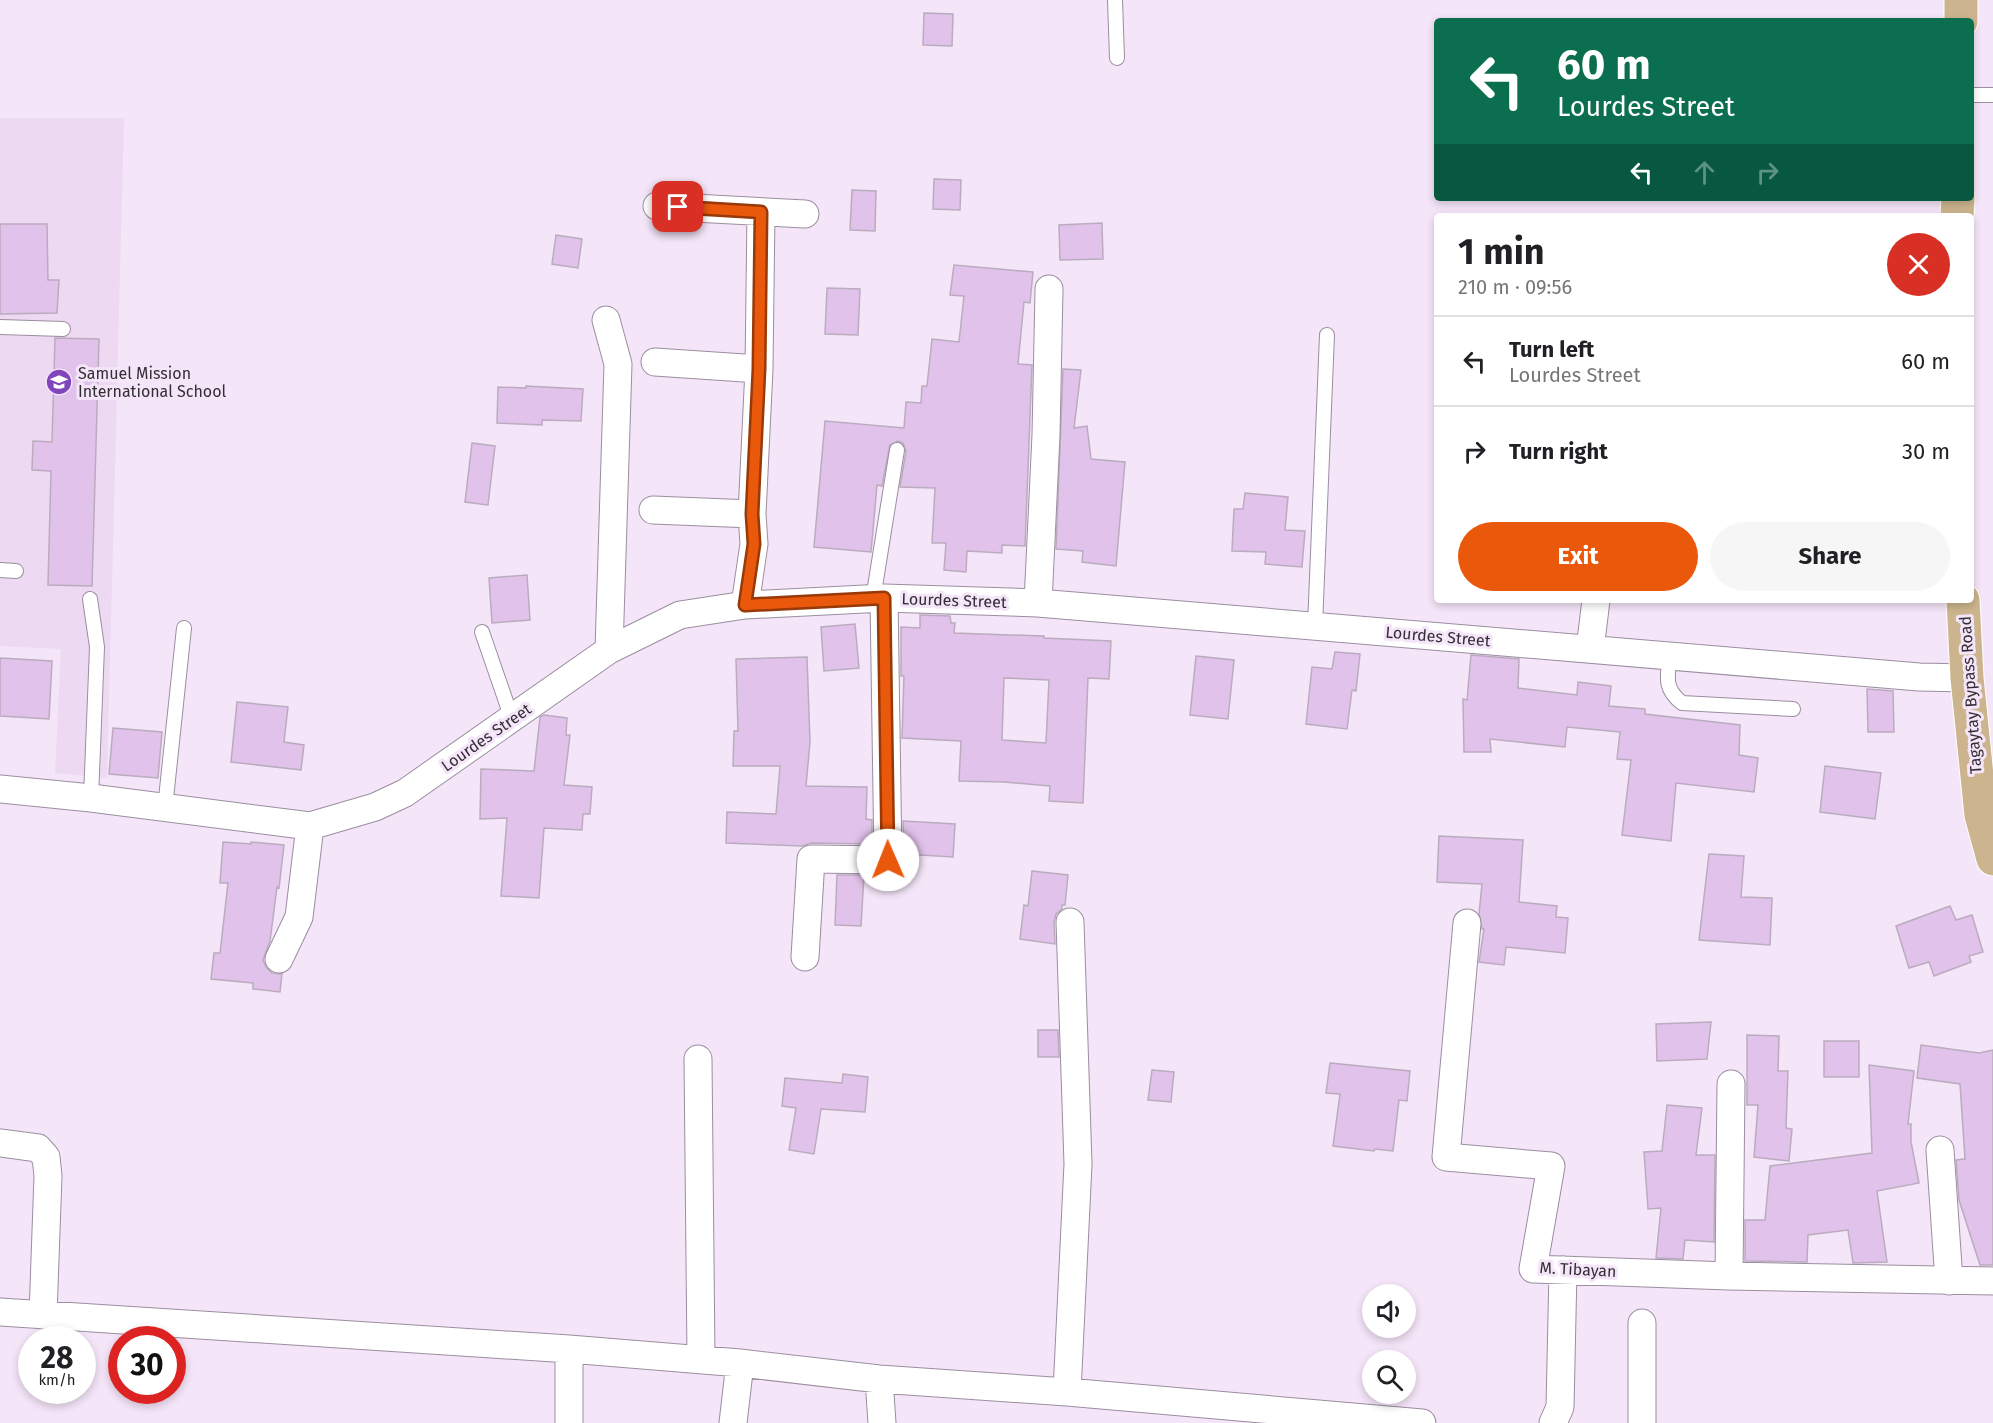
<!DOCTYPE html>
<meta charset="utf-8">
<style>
:root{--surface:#fff;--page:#f6f6f6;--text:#202124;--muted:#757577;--line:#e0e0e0;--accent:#ea580c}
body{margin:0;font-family:"Fira Sans",sans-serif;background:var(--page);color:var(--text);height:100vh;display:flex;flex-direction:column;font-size:22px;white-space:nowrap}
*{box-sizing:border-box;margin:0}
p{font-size:20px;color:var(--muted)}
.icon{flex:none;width:33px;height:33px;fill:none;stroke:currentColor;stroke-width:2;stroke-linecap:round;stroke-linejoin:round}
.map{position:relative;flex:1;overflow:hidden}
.drawer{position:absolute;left:1434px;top:213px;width:540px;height:390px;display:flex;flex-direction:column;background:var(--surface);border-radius:6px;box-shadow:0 3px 9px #0003}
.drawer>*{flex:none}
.banner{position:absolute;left:1434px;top:18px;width:540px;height:183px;border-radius:6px;box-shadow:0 3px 9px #0003;background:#0b6e4f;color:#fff;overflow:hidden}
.controls{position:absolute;left:1362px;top:1284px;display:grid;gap:12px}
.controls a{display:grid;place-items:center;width:54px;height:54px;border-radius:50%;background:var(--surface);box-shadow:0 3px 9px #0003;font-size:30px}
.speed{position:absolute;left:18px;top:1326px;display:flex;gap:12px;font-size:30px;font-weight:700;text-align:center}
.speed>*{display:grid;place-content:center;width:78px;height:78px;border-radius:50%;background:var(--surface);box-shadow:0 3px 9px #0003;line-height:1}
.speed small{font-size:15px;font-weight:400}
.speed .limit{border:9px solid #d22;background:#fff;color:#111}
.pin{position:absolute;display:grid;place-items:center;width:51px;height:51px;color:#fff;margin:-26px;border-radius:12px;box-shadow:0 3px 9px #0006}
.me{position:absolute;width:66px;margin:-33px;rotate:359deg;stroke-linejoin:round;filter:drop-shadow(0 0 4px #0008)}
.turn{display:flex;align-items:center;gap:21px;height:126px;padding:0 24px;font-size:27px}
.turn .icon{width:78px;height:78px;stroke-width:2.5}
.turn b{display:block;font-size:42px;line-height:51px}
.lanes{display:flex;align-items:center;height:57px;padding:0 24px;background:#0003;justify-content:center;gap:30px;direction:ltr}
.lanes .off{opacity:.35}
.round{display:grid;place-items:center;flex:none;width:63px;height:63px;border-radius:32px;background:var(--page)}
.headline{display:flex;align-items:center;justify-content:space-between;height:102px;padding:0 24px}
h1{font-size:36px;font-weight:700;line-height:45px}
.cta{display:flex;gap:12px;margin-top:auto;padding:12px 24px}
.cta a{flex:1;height:69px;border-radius:36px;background:var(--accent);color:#fff;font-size:24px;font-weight:700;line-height:69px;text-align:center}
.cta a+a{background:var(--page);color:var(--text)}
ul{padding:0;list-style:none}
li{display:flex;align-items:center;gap:18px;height:90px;padding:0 24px;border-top:2px solid var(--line)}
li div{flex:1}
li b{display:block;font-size:22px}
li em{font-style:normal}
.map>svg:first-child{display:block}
.built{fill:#edd9f2}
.building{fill:#e1c2ea;stroke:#baacbe;stroke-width:1.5;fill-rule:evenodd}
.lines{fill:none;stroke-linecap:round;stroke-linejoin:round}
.service-casing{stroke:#9b8e9f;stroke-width:16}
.minor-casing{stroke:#9b8e9f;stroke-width:29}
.primary-casing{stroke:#fff;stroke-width:35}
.service{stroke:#fff;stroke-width:14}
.minor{stroke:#fff;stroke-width:27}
.primary{stroke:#ccb58e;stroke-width:33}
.route-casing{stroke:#983908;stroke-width:15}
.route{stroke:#ea580c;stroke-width:10}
.labels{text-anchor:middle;stroke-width:6;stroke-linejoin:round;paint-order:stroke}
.poi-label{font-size:16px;fill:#332d34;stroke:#f4e5f8;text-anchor:start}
.street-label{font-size:16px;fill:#332d34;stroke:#f4e5f8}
</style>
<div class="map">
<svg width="1993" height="1423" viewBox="0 0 1993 1423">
<rect width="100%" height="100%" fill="#f4e5f8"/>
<path class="built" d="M 0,118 L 124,118 L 107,778 L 55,773 L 61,649 L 0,646 Z"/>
<path class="building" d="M 924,13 L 953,14 L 952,46 L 923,45 Z
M 934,179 L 961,180 L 960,210 L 933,209 Z
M 852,190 L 876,191 L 875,231 L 850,230 Z
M 1102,223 L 1103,259 L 1060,260 L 1059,225 Z
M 0,224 L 47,224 L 48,280 L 59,280 L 57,313 L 0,314 Z
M 556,235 L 582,239 L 578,268 L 552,264 Z
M 954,265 L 1033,272 L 1030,303 L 1024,302 L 1018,364 L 1032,365 L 1025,546 L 1002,545 L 1002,553 L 967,551 L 966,572 L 944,570 L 946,543 L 932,543 L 935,488 L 900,487 L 906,451 L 903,443 L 898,441 L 890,445 L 882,486 L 877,485 L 871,552 L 814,547 L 825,421 L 904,428 L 906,402 L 921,403 L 922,386 L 927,386 L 932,339 L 959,342 L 964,296 L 950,295 Z
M 827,288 L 860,289 L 858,335 L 825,334 Z
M 55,338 L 99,339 L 92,586 L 48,585 L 51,471 L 32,470 L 33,441 L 52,442 Z
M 1063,369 L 1081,370 L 1074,428 L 1087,426 L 1091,459 L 1125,462 L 1116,566 L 1082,562 L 1083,551 L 1056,549 Z
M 526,386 L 583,389 L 581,421 L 542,420 L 542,425 L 497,423 L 498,387 L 526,388 Z
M 472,443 L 495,446 L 488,505 L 465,502 Z
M 1245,493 L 1288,497 L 1285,530 L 1305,531 L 1302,567 L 1265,564 L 1266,552 L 1232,551 L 1234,509 L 1243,509 Z
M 527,575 L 530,620 L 492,623 L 489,578 Z
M 920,615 L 950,616 L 951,623 L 955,623 L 954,633 L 1044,636 L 1044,638 L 1111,641 L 1109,679 L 1088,678 L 1083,803 L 1049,801 L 1050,786 L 1004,782 L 959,781 L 961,741 L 902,738 L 904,676 L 901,676 L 901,627 L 920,628 ZM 1004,678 L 1049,680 L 1046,743 L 1002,740 Z
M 855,624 L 859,668 L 824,671 L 821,627 Z
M 1335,652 L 1360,654 L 1356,691 L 1352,690 L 1347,729 L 1306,724 L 1312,667 L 1332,669 Z
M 1471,655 L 1519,659 L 1518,688 L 1577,695 L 1578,682 L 1611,686 L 1609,706 L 1645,709 L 1645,714 L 1740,725 L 1739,755 L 1758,758 L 1754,792 L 1676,783 L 1671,841 L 1622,835 L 1631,760 L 1617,759 L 1620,732 L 1567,727 L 1565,747 L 1490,739 L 1491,752 L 1464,752 L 1463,699 L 1467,700 Z
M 1196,656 L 1234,660 L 1228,719 L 1190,715 Z
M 807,657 L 810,742 L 806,786 L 867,787 L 866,819 L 872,820 L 872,844 L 811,843 L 803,846 L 726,843 L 727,812 L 776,814 L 780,766 L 733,766 L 734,731 L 738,731 L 736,659 Z
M 0,658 L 52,661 L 49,719 L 0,716 Z
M 1867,689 L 1893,691 L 1894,732 L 1868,732 Z
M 237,702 L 288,707 L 284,742 L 304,745 L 301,770 L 231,762 Z
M 544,715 L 567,718 L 566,735 L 570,735 L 564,785 L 592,787 L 590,814 L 583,814 L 582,830 L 544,828 L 539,898 L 501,896 L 507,818 L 480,819 L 481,769 L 534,771 L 540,717 Z
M 113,728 L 162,732 L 158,778 L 109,774 Z
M 1825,766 L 1881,773 L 1875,819 L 1820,812 Z
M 903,821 L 955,824 L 953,857 L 904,854 Z
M 1439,836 L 1523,840 L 1519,902 L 1557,906 L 1556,917 L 1568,918 L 1565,953 L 1506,947 L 1504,965 L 1479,962 L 1484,929 L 1482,929 L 1479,914 L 1482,884 L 1437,882 Z
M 223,842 L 251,844 L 251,842 L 284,845 L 279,888 L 277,887 L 270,941 L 263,960 L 266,967 L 272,973 L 282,974 L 280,992 L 253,989 L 253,983 L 211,979 L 214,953 L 220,953 L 228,883 L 220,883 Z
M 1709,854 L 1744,856 L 1741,897 L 1772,898 L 1770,945 L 1699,940 Z
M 1032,871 L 1068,875 L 1065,905 L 1062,905 L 1062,909 L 1056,914 L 1054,922 L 1055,944 L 1020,939 L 1024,905 L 1028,906 Z
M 837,875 L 864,875 L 861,926 L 835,925 Z
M 1950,906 L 1956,920 L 1972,915 L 1983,952 L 1969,956 L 1971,962 L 1934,976 L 1929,962 L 1909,968 L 1896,926 Z
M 1711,1022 L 1707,1059 L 1657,1061 L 1656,1024 Z
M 1038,1030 L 1058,1030 L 1059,1057 L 1038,1057 Z
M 1747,1035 L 1779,1036 L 1778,1071 L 1788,1071 L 1786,1128 L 1792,1129 L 1789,1161 L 1754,1157 L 1758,1105 L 1747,1105 Z
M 1824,1041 L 1859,1041 L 1859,1077 L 1824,1077 Z
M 1921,1045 L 1979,1053 L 1993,1050 L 1993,1265 L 1980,1265 L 1959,1200 L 1956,1160 L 1965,1159 L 1960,1084 L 1917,1078 Z
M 1330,1063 L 1410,1071 L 1407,1101 L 1399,1100 L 1393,1151 L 1375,1149 L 1374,1151 L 1333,1146 L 1340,1094 L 1326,1093 Z
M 1869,1065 L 1914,1071 L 1908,1124 L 1911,1124 L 1911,1142 L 1919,1183 L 1877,1191 L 1887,1262 L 1853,1263 L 1848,1230 L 1808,1235 L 1807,1262 L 1745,1261 L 1745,1220 L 1765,1220 L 1770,1166 L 1872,1153 Z
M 1152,1070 L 1174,1072 L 1171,1102 L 1148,1100 Z
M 843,1074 L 868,1077 L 865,1112 L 821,1109 L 814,1154 L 789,1150 L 796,1108 L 782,1106 L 785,1078 L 842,1083 Z
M 1667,1105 L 1702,1108 L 1696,1155 L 1715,1155 L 1714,1242 L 1685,1240 L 1683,1259 L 1656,1258 L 1661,1208 L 1648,1209 L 1644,1152 L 1662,1151 Z"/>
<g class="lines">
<g class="service-casing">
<path id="service" d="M 1115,0 L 1117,58
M 1971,95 L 1993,95
M 0,327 L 63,329
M 0,570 L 16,571
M 90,599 L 97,647 L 91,798
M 873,599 L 897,450
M 1315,626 L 1327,335
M 482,632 L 512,719
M 1670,656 C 1667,677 1664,689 1682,703 L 1793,709
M 165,808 L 184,628"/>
</g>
<g class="minor-casing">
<path id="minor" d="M 657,206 L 805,214
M 606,320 L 618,364 L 609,650
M 655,362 L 759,369
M 653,510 L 752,514
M 1038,603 L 1046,435 L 1049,289
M 745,605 L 754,544 L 752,514 L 759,369 L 761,212
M 1590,649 L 1596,600
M 0,789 L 91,798 L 310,826 L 375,807 L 405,793 L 609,650 L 680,615 L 745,605 L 884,598 L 1038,603 L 1919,677 L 1967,678
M 1467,923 L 1446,1157 L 1551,1166 L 1533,1269 L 1729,1276 L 1993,1281
M 805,957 L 811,859 L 888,860 L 884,598
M 279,959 L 299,917 L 310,826
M 698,1059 L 701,1359
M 0,1143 L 38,1148 L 46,1157 L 48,1176 L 43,1315
M 1940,1150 L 1949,1281
M 1729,1276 L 1731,1084
M 0,1312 L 569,1349 L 740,1363 L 879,1379 L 1067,1392 L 1422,1423
M 569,1349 L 569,1423
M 879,1379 L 882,1423
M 1067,1392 L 1078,1164 L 1070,922
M 733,1423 L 740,1363
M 1553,1423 L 1560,1407 L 1563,1270
M 1642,1423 L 1642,1323"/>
</g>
<g class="primary-casing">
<path id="primary" d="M 1961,21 L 1961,0
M 1957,216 L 1958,198
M 1963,600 L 1967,678 L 1981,815 L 1993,859"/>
</g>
<use href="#service" class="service"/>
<use href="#minor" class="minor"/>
<use href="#primary" class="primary"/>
</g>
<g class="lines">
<g class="route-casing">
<path id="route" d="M 678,207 L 761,212 L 759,369 L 752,514 L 754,544 L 745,605 L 884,598 L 888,860"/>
</g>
<use href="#route" class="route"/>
</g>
<defs>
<g id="school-disc" transform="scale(1.35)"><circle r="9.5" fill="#8045bb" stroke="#f4e5f8"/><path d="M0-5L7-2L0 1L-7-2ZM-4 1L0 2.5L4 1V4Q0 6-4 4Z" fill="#fff"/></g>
</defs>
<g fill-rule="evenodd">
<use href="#school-disc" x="59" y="382"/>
</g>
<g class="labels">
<g class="poi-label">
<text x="78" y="379">Samuel Mission<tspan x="78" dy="18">International School</tspan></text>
</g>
<g class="street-label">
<text transform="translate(954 600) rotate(2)" y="6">Lourdes Street</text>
<text transform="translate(1438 636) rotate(5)" y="6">Lourdes Street</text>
<text transform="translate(1970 695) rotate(-94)" y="6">Tagaytay Bypass Road</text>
<text transform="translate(486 737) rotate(-35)" y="6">Lourdes Street</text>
<text transform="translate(1578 1269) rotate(3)" y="6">M. Tibayan</text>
</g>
</g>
</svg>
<div class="controls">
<a><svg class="icon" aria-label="sound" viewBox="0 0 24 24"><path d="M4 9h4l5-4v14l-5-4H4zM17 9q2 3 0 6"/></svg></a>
<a><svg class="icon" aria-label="search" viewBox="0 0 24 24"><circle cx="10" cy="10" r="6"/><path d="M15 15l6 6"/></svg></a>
</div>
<div class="speed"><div>28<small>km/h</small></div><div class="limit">30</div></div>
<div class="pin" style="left:678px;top:207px;background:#d93025"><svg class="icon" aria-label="arrive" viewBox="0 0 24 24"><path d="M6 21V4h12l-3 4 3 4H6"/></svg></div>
<svg class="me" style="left:888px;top:860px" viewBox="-20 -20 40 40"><circle r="19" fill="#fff"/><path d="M0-13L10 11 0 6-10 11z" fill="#ea580c"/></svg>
<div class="banner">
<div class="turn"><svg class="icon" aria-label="left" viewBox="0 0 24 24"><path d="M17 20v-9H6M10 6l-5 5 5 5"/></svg><div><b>60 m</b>Lourdes Street</div></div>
<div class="lanes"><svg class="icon" aria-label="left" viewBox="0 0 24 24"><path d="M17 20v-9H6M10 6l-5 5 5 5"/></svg><svg class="icon off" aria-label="ahead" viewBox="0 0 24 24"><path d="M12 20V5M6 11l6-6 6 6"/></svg><svg class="icon off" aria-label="right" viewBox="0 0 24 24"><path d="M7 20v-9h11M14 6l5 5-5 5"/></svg></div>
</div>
<section class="drawer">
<div class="headline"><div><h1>1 min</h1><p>210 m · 09:56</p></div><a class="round" style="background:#d93025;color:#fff"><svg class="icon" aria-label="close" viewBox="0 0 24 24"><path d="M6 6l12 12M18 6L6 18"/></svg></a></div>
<ul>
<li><svg class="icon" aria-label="left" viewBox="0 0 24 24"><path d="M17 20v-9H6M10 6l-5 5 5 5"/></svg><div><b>Turn left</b><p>Lourdes Street</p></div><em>60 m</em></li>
<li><svg class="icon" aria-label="right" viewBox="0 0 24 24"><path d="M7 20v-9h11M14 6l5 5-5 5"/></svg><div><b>Turn right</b></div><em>30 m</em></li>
</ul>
<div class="cta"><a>Exit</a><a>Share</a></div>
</section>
</div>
